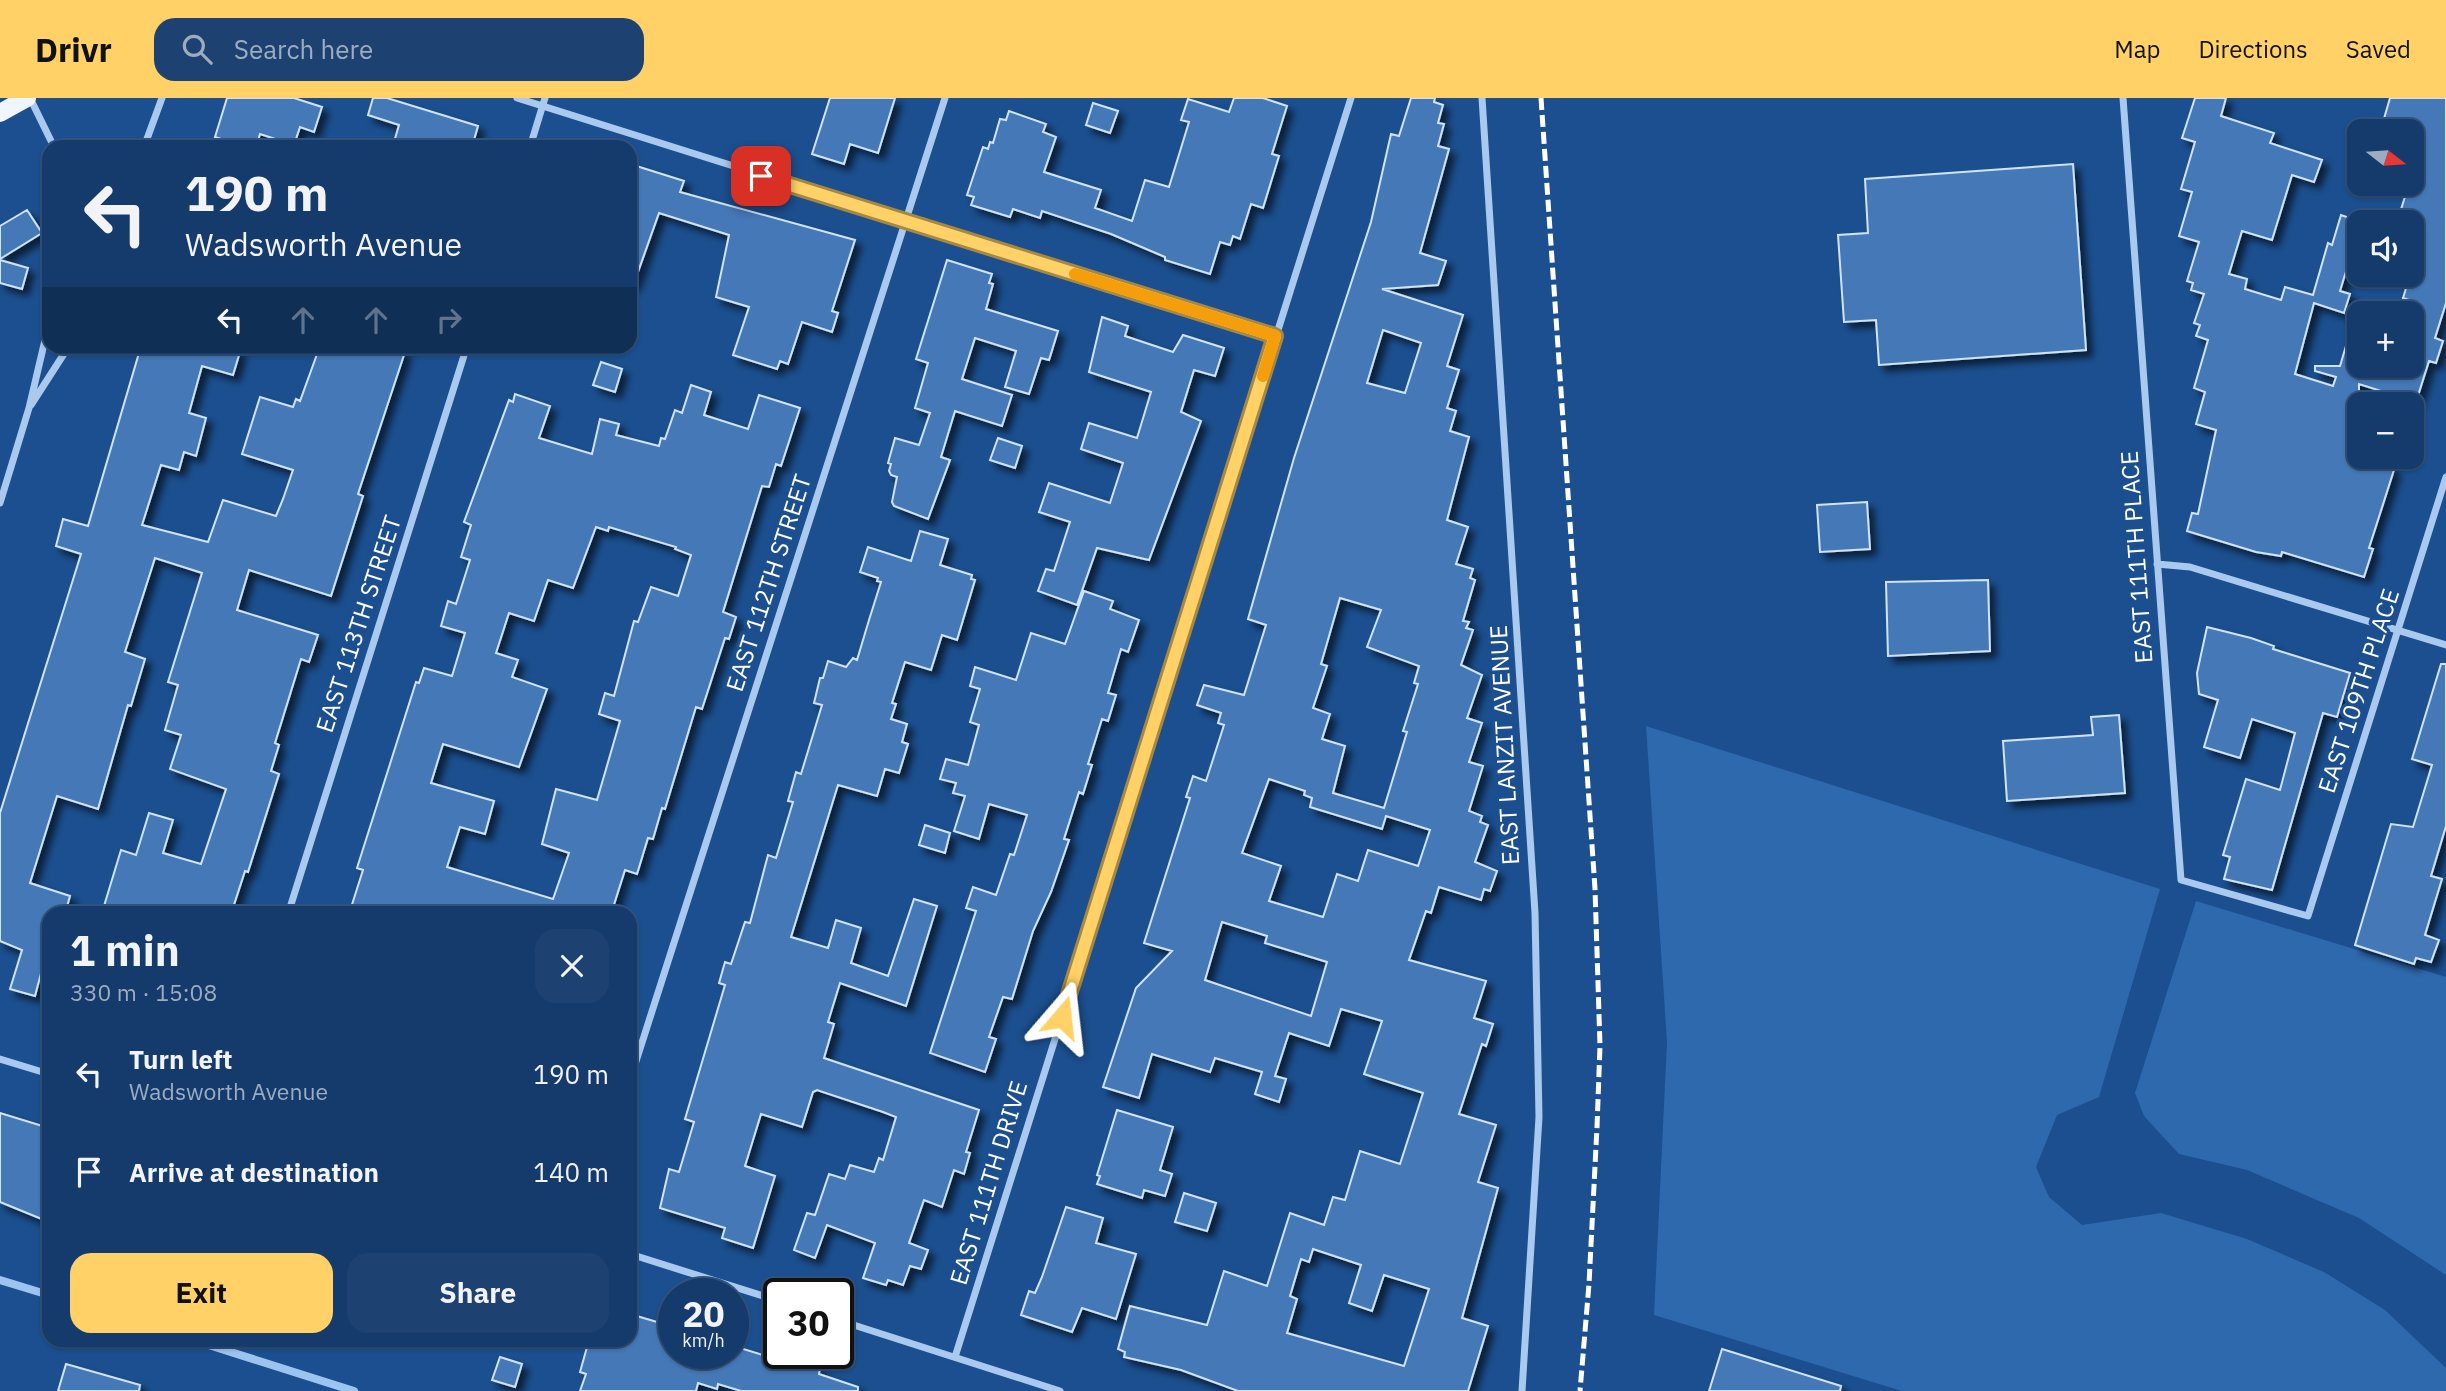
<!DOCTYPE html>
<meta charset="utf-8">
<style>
:root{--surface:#143b6b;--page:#1d4271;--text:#f1f3f6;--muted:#9dadc1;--line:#33557e;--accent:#ffd166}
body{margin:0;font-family:"IBM Plex Sans",sans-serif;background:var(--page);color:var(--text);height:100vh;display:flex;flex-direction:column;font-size:26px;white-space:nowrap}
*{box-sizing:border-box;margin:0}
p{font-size:23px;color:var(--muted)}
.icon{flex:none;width:38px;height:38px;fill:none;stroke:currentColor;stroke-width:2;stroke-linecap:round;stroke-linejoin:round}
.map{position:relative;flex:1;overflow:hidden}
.details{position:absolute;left:42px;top:808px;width:595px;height:441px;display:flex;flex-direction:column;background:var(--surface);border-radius:21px;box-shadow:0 2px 5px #0004,0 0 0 2px var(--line)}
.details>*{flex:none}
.hud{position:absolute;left:42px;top:42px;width:595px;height:214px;border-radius:21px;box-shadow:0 2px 5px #0004,0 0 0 2px var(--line);background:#143b6b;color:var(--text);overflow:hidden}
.needle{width:46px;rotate:107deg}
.controls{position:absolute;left:2347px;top:21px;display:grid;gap:14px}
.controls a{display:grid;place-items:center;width:77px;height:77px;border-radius:14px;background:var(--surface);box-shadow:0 2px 5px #0004,0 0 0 2px var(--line);font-size:35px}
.speed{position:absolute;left:658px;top:1180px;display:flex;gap:14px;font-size:35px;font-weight:700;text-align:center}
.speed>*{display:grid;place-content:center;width:91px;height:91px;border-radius:50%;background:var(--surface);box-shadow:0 2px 5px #0004,0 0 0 2px var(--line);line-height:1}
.speed small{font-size:18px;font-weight:400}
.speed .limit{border:4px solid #111;border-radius:10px;background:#fff;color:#111}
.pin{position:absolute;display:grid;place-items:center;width:60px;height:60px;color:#fff;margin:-30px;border-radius:14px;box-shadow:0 4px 10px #0006}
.me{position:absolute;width:77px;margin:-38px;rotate:17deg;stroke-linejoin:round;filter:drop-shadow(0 0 5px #0008)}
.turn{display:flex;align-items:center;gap:24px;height:147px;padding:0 28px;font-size:32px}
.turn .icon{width:91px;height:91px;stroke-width:2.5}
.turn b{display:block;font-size:49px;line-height:60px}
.lanes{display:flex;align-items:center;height:66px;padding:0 28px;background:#0003;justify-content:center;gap:35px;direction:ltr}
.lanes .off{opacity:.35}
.round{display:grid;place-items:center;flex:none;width:74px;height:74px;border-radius:21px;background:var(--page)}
.headline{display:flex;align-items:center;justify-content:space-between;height:119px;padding:0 28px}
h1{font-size:42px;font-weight:700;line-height:52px}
.button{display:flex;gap:14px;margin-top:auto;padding:14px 28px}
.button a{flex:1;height:80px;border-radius:21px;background:var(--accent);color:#111;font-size:28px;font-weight:700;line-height:80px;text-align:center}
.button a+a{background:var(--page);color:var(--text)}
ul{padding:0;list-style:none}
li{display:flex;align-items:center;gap:21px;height:98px;padding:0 28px}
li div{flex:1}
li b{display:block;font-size:26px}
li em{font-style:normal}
header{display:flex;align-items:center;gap:42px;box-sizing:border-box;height:98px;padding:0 35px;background:var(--accent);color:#111}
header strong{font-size:33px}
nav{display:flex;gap:38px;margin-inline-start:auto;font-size:24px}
.search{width:490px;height:63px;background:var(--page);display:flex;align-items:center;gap:18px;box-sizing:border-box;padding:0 24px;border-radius:21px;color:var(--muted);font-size:26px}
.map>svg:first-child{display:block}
.green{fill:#2e69ad}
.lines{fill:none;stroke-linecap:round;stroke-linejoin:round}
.stream{stroke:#9cc4f0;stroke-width:8}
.building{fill:#4478b7;stroke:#cfe3fa;stroke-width:2;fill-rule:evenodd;filter:url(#shadow)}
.street{stroke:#a9c9ee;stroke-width:7}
.primary{stroke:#f0f6ff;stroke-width:18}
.rail{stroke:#fff;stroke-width:5;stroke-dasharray:12 5;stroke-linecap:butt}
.route-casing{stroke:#a68842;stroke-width:18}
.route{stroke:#ffd166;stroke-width:12}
.slow{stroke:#f59e0b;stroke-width:12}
.labels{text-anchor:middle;stroke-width:7;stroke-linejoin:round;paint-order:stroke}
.street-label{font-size:24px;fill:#fff;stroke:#1b4f8f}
</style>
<header>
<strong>Drivr</strong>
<div class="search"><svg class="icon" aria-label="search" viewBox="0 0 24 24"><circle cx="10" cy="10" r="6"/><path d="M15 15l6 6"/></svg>Search here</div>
<nav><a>Map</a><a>Directions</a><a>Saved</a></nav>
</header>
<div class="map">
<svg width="2446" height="1293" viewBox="0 0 2446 1293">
<defs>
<filter id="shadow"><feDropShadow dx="6" dy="6" stdDeviation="3.5" flood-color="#0009"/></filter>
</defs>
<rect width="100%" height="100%" fill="#1b4f8f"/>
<path class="green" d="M 1646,628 L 2160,791 L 2099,999 L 2057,1017 L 2036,1069 L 2049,1099 L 2082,1127 L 2161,1115 L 2247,1141 L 2324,1174 L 2385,1212 L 2446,1270 L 2446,1293 L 1902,1293 L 1654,1217 L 1667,944 Z
M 2196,803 L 2446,879 L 2446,1177 L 2359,1120 L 2247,1072 L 2179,1056 L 2144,1018 L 2135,995 Z"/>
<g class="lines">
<path class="stream" d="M 0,1182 L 49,1197
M 193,1242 L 354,1293"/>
</g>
<path class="building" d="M 227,0 L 294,0 L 322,9 L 314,34 L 300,29 L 294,47 L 260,36 L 256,49 L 246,49 L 215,39 Z
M 373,0 L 387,0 L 478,28 L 472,49 L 409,49 L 394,44 L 399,27 L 368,17 Z
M 830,0 L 895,0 L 878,55 L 850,46 L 844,66 L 812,56 Z
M 1234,0 L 1263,0 L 1287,8 L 1272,56 L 1279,58 L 1263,110 L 1251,106 L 1240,141 L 1233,138 L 1230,147 L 1220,144 L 1210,176 L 1165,162 L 1165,159 L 1111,136 L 1042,113 L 1040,120 L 1013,111 L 1010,119 L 971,107 L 974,99 L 967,97 L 983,49 L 988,51 L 990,44 L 993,45 L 1000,21 L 1006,22 L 1009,13 L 1046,26 L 1043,34 L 1056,39 L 1044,74 L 1101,92 L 1095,110 L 1132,123 L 1145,82 L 1169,89 L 1189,24 L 1181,22 L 1188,1 L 1229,14 Z
M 1411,0 L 1435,0 L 1434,4 L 1443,7 L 1438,25 L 1444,26 L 1438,48 L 1449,51 L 1420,155 L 1446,163 L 1438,187 L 1382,191 L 1463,217 L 1447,268 L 1459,272 L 1447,310 L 1456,313 L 1450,333 L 1469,339 L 1447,422 L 1468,429 L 1456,466 L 1473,471 L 1470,480 L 1475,482 L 1463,523 L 1469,524 L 1466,530 L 1473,532 L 1461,567 L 1482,577 L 1467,620 L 1482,625 L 1469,664 L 1483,668 L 1469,713 L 1482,718 L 1480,724 L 1488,727 L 1475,764 L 1497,773 L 1490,793 L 1484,791 L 1481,802 L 1439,789 L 1431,815 L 1426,813 L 1409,862 L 1486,883 L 1474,920 L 1493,926 L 1486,948 L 1482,946 L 1459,1016 L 1496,1027 L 1478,1084 L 1498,1090 L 1462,1220 L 1488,1228 L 1468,1293 L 1238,1293 L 1181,1272 L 1124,1259 L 1125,1254 L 1118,1251 L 1130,1208 L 1207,1227 L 1224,1173 L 1267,1188 L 1290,1115 L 1324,1127 L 1333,1099 L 1345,1102 L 1360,1053 L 1400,1066 L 1423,995 L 1364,976 L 1382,923 L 1341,911 L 1329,948 L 1289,935 L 1275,978 L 1286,981 L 1279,1004 L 1255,996 L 1262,974 L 1215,960 L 1210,974 L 1152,956 L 1139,1000 L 1103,989 L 1136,890 L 1172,853 L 1144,845 L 1190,700 L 1186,699 L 1193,678 L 1206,683 L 1224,627 L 1218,625 L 1221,615 L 1197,607 L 1204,587 L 1244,597 L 1266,527 L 1248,521 L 1294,360 L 1371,124 L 1391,36 L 1399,38 ZM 1383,232 L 1421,245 L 1405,295 L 1367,285 ZM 1340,500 L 1381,512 L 1367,549 L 1419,568 L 1414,585 L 1418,586 L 1403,633 L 1407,634 L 1384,710 L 1333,695 L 1345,648 L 1322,641 L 1330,616 L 1313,610 L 1327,568 L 1321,566 ZM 1269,681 L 1305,693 L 1304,697 L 1312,700 L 1310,709 L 1382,731 L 1386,718 L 1430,732 L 1418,768 L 1368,752 L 1358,783 L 1337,776 L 1323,819 L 1269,803 L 1281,768 L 1242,755 ZM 1222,824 L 1267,838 L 1265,845 L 1327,864 L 1311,918 L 1205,882 ZM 1313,1151 L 1361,1167 L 1349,1205 L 1372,1213 L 1384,1177 L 1429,1191 L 1404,1268 L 1287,1235 L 1297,1201 L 1290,1198 L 1301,1161 L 1309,1164 Z
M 2195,0 L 2226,0 L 2221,18 L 2274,35 L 2270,45 L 2322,62 L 2314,84 L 2292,77 L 2272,142 L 2242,133 L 2229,176 L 2247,181 L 2245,191 L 2281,202 L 2285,189 L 2313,197 L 2328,145 L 2332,147 L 2341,117 L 2361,124 L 2340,193 L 2350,196 L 2344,215 L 2314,205 L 2295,276 L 2333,288 L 2336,279 L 2315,273 L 2315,268 L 2340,268 L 2354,221 L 2359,222 L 2359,268 L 2412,268 L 2412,203 L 2403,200 L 2422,138 L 2412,135 L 2412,124 L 2397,124 L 2409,86 L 2412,86 L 2414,68 L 2412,67 L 2412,32 L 2383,24 L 2390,0 L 2446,0 L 2446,205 L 2435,240 L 2443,243 L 2436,265 L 2429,263 L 2416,304 L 2359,286 L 2359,359 L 2390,365 L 2388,370 L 2394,372 L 2369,450 L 2373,451 L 2364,479 L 2282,454 L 2281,458 L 2256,454 L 2187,433 L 2192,415 L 2198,416 L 2216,332 L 2196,326 L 2205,294 L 2194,290 L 2208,242 L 2196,238 L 2200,227 L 2194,225 L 2204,196 L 2191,192 L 2193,185 L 2187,183 L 2199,144 L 2179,138 L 2192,94 L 2181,91 L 2195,44 L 2182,40 Z
M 1093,5 L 1118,13 L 1110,35 L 1086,27 Z
M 630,66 L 684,83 L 680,94 L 855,142 L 832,213 L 838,215 L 832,234 L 802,224 L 788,266 L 780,263 L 777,271 L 733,257 L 749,209 L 716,199 L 729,137 L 659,115 L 633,188 L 630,187 Z
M 2073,66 L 2086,252 L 1879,267 L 1876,222 L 1844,224 L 1838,137 L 1868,135 L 1865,81 Z
M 27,112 L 42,135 L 0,161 L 0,128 Z
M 0,162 L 28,170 L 22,191 L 0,185 Z
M 947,162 L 992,176 L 989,185 L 993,186 L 986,211 L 1058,233 L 1049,262 L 1041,260 L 1029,296 L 1005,289 L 1016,253 L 975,240 L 962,281 L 1012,297 L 1002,328 L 955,313 L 941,359 L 950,362 L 928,421 L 894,408 L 892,404 L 897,379 L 891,377 L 889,373 L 891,366 L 888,365 L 895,340 L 919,347 L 930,315 L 915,310 L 928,265 L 916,261 Z
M 1102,219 L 1128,228 L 1125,238 L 1173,254 L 1183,237 L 1224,250 L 1215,278 L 1194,272 L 1181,314 L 1201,323 L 1149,462 L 1097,450 L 1077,507 L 1038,493 L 1046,471 L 1054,473 L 1070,424 L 1039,414 L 1049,385 L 1110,405 L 1123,365 L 1081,351 L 1089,325 L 1137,340 L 1151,294 L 1089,274 Z
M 146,248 L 222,248 L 240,254 L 233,277 L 202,268 L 189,315 L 206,320 L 196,358 L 184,354 L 179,372 L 161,367 L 142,427 L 208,444 L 223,402 L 276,418 L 283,401 L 293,372 L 242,356 L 260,299 L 293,309 L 296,301 L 300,303 L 320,248 L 386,248 L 405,254 L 358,396 L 363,398 L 331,498 L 249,472 L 237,512 L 318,537 L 309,564 L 301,561 L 275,645 L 279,647 L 271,673 L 279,676 L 248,774 L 245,773 L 231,816 L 109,816 L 111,810 L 104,808 L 121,752 L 136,757 L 149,715 L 173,722 L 163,755 L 201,766 L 226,691 L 170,671 L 181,637 L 165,632 L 178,587 L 168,584 L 202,475 L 155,460 L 125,554 L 145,561 L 131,608 L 128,607 L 98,711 L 57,698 L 30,785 L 70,798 L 65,816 L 49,816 L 49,845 L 35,898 L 10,891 L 22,852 L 0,843 L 0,715 L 81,456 L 56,448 L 63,421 L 88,428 L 139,255 L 144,256 Z
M 601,264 L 622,271 L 615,294 L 593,287 Z
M 691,287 L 711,294 L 704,317 L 748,331 L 759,297 L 800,310 L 781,368 L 776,366 L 769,389 L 762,388 L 723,514 L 736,519 L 729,541 L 725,540 L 702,611 L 696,609 L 665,711 L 662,710 L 653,741 L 648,740 L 637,776 L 625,772 L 611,816 L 349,816 L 363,772 L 357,770 L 416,584 L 419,585 L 424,570 L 452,578 L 465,535 L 441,528 L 448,503 L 456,506 L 470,462 L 461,459 L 471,427 L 464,424 L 509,302 L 513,304 L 515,296 L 550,308 L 539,340 L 592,356 L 600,321 L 619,326 L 616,337 L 659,348 L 661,340 L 665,341 L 675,312 L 682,315 ZM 596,429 L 608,433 L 609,429 L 676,449 L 675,451 L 691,457 L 678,498 L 651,489 L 638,524 L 634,523 L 614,598 L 605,595 L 599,616 L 620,623 L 597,702 L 556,691 L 542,746 L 569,755 L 553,801 L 447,769 L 460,729 L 485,736 L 494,703 L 431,685 L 443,646 L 519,669 L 547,591 L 512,579 L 518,562 L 496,555 L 509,515 L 534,523 L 548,482 L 573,490 Z
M 998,340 L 1022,348 L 1015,370 L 990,362 Z
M 1867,404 L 1870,451 L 1820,454 L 1817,407 Z
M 920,433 L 948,441 L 940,467 L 972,477 L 971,481 L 975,482 L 957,542 L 942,537 L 931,572 L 905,564 L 892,605 L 896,606 L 891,621 L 907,626 L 902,644 L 908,646 L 899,675 L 885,671 L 877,698 L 838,687 L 791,839 L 828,850 L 836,822 L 861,830 L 851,865 L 888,878 L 914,801 L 937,808 L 906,908 L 840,885 L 828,924 L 834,926 L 824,960 L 979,1012 L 966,1054 L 970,1055 L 964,1076 L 954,1072 L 942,1109 L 924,1102 L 909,1145 L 928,1152 L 921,1171 L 910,1168 L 903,1187 L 888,1182 L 886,1187 L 863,1180 L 875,1145 L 827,1127 L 815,1160 L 794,1152 L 807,1115 L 815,1117 L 829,1076 L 845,1081 L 850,1067 L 874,1074 L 879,1060 L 883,1062 L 896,1019 L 883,1014 L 817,992 L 813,994 L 802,1029 L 761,1016 L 745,1068 L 775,1078 L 753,1150 L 722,1140 L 725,1130 L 660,1110 L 669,1071 L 679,1074 L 694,1024 L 685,1021 L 725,887 L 719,885 L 725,864 L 731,866 L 745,824 L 750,825 L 768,757 L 776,760 L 793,704 L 788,703 L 796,674 L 801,676 L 822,607 L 814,605 L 820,580 L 823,580 L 828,563 L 846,569 L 853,560 L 857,562 L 869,522 L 881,484 L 877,483 L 878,480 L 860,474 L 868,449 L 911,463 Z
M 1988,482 L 1990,553 L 1888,558 L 1886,484 Z
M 1084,493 L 1113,503 L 1110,511 L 1139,522 L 1128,554 L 1121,551 L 1108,595 L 1116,597 L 1108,623 L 1102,621 L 1088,666 L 1092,667 L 1083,696 L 1079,694 L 1064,741 L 1069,742 L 1051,794 L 1033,833 L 1012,901 L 1003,899 L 989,939 L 996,941 L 985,974 L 930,955 L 976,813 L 966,810 L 973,789 L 996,797 L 1010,756 L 1014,757 L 1027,717 L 989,706 L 979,741 L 954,733 L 965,698 L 953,695 L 956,685 L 940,681 L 946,661 L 968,667 L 979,627 L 970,624 L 980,591 L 970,588 L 975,569 L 1016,582 L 1031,535 L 1065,546 Z
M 2207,529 L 2251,540 L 2274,548 L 2273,551 L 2350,575 L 2337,619 L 2323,615 L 2272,792 L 2224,781 L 2230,759 L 2223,757 L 2246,681 L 2280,692 L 2295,635 L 2252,621 L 2240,660 L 2204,649 L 2218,602 L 2199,596 L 2197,575 Z
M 2441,566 L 2446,566 L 2446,728 L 2431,778 L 2442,781 L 2425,837 L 2439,842 L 2431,864 L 2416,860 L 2414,866 L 2355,847 L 2391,726 L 2413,729 L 2432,667 L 2412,661 Z
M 2119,617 L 2125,695 L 2007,703 L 2003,643 L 2093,637 L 2091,619 Z
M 925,727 L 950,735 L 945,755 L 919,747 Z
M 1117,1012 L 1173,1029 L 1160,1072 L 1172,1076 L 1165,1098 L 1144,1092 L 1142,1100 L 1097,1086 L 1100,1078 L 1097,1077 Z
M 0,1015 L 49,1030 L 49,1124 L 0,1104 Z
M 1184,1095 L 1216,1105 L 1207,1133 L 1175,1124 Z
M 1066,1109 L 1103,1120 L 1096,1145 L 1136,1156 L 1116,1221 L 1082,1210 L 1072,1234 L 1021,1217 L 1029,1193 L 1035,1195 L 1042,1179 Z
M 630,1216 L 674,1229 L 674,1255 L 735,1255 L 737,1249 L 798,1268 L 799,1264 L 820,1270 L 819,1276 L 858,1289 L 858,1293 L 741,1293 L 718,1286 L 717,1291 L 698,1285 L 696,1293 L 580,1293 L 586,1276 L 580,1274 L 589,1242 L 630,1242 Z
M 1722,1251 L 1841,1288 L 1840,1293 L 1709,1293 Z
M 500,1259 L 522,1266 L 515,1289 L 492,1282 Z
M 66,1266 L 140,1287 L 139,1293 L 58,1293 Z"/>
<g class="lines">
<path class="street" d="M 30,0 L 54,49
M 517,0 L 1275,238
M 1482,0 L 1535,815 L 1539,1019 L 1522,1293
M 2123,0 L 2181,782 L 2308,818 L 2446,379
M 144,49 L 162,0
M 530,49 L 545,0
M 31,307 L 69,248
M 0,405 L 29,310 L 49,225
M 2157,466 L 2190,469 L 2446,547
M 288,816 L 467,248
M 0,961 L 49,976
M 630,982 L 945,0
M 630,1156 L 779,1203
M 838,1222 L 1060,1293
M 955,1259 L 1351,0"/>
<path class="primary" d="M 0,15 L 27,0"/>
<path class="rail" d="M 1541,0 L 1595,791 L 1600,948 L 1597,1029 L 1589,1186 L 1580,1293"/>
</g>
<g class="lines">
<g class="route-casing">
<path id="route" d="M 761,78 L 1275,238 L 1062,919"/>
</g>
<use href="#route" class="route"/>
<path class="slow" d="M 1075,176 L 1275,238 L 1263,278"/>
</g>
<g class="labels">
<g class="street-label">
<text transform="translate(2137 459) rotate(-94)" y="8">EAST 111TH PLACE</text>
<text transform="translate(769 485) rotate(-72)" y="8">EAST 112TH STREET</text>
<text transform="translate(359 526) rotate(-72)" y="8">EAST 113TH STREET</text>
<text transform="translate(2359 593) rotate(-72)" y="8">EAST 109TH PLACE</text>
<text transform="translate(1505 647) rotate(-93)" y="8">EAST LANZIT AVENUE</text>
<text transform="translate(989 1085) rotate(-73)" y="8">EAST 111TH DRIVE</text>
</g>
</g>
</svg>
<div class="controls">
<a><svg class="needle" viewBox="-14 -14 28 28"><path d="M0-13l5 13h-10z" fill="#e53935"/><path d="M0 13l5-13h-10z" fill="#9dadc1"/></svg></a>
<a><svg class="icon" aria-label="sound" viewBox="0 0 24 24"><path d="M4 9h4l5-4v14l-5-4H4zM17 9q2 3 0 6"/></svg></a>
<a>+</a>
<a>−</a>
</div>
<div class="speed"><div>20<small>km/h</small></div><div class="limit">30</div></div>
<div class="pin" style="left:761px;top:78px;background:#d93025"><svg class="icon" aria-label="arrive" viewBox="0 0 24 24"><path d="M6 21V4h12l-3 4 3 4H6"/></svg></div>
<svg class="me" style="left:1062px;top:919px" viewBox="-20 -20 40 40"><path d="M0-17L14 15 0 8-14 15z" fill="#ffd166" stroke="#fff" stroke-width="4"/></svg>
<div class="hud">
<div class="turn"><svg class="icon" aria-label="left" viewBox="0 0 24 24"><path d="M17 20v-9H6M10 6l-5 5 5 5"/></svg><div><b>190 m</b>Wadsworth Avenue</div></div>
<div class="lanes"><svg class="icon" aria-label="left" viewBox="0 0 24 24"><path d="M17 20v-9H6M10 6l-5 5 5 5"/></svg><svg class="icon off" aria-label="ahead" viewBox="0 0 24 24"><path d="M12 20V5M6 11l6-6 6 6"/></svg><svg class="icon off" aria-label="ahead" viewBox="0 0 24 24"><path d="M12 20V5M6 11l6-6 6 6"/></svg><svg class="icon off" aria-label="right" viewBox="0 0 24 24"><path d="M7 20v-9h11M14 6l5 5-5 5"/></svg></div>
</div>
<section class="details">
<div class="headline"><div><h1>1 min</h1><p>330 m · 15:08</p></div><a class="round"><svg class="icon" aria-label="close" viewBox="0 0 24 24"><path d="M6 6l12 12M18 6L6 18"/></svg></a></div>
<ul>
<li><svg class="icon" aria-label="left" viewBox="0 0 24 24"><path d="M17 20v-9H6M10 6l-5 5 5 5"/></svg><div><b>Turn left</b><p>Wadsworth Avenue</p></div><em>190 m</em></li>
<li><svg class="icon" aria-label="arrive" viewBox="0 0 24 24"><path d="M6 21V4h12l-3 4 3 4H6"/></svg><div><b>Arrive at destination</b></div><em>140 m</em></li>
</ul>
<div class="button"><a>Exit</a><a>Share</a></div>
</section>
</div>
